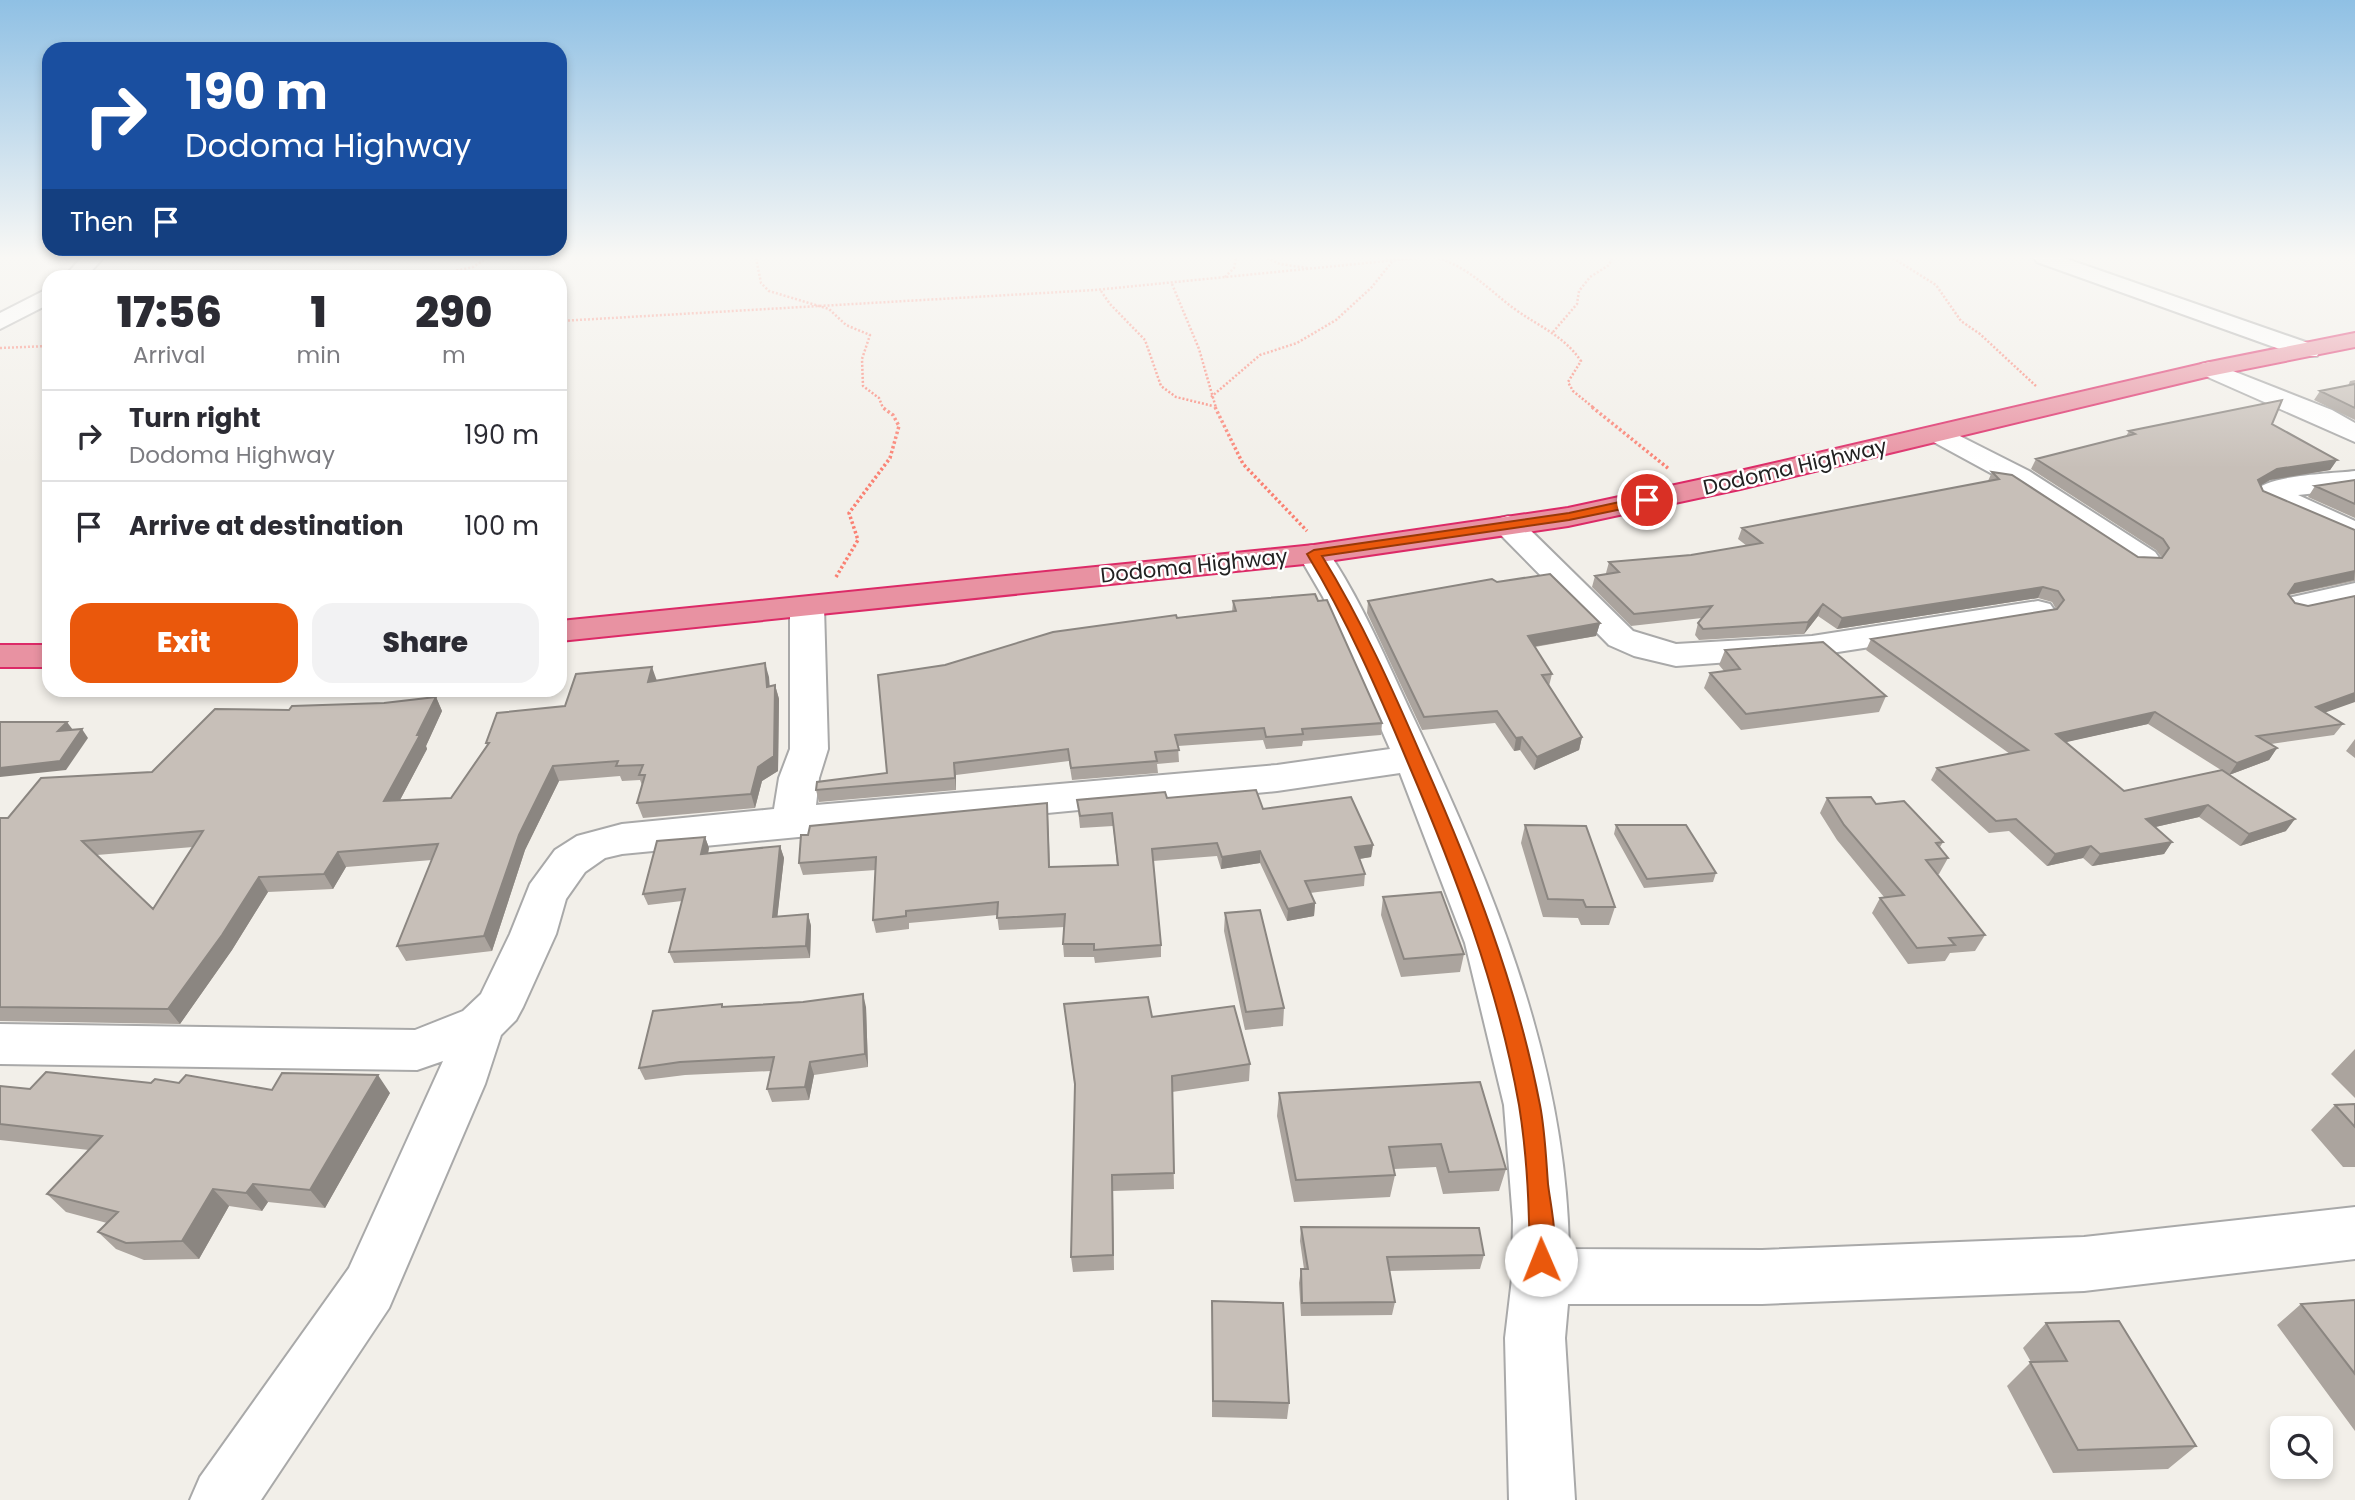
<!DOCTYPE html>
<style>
:root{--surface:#fff;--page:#f2f2f3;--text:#2b2b33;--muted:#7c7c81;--line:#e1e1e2;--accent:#ea580c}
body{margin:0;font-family:Poppins,sans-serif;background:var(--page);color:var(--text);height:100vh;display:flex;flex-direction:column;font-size:26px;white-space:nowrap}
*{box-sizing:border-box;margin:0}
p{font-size:23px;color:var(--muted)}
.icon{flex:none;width:38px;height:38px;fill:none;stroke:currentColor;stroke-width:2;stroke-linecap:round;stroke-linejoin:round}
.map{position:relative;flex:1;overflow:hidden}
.panel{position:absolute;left:42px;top:270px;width:525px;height:427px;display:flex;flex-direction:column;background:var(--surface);border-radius:21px;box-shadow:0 4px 10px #0003}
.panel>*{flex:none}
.banner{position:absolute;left:42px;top:42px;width:525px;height:214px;border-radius:21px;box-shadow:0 4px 10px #0003;background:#1a4fa0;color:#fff;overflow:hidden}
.fabs{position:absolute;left:2270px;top:1416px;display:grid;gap:14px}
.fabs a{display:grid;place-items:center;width:63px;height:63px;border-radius:14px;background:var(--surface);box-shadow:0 4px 10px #0003;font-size:35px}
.pin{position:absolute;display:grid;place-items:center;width:60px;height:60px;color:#fff;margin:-30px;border:4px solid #fff;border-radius:50%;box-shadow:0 2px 7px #0007}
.me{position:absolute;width:77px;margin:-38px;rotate:359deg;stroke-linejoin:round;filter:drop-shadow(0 0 5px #0008)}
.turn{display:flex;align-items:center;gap:24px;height:147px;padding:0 28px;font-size:32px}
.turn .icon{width:91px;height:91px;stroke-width:2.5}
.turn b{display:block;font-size:49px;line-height:60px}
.then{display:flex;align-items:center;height:66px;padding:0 28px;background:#0003;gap:14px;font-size:26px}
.eta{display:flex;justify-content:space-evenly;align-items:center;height:119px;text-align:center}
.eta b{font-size:42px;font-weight:800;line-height:49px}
.button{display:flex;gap:14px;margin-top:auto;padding:14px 28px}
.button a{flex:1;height:80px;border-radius:21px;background:var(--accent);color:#fff;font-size:28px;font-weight:800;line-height:80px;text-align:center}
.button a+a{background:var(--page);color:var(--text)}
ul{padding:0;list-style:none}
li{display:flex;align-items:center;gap:21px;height:91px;padding:0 28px;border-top:2px solid var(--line)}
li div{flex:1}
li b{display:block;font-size:26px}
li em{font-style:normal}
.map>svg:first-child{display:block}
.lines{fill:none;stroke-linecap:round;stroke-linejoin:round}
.minor-casing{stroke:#a9a9a9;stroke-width:4}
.highway-casing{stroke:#dc2a67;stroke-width:4}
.path-far1{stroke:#fa8072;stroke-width:2.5;stroke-dasharray:2 2;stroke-linecap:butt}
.path{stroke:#fa8072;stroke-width:3.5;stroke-dasharray:2.5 2.5;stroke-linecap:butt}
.minor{fill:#fff;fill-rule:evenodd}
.highway{fill:#e892a2;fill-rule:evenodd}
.wall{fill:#aba49e;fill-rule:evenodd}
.shaded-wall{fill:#8b8681}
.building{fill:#c7bfb8;stroke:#8b8681;stroke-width:2;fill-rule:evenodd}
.route{fill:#ea580c;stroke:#983908;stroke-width:2}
.labels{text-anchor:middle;stroke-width:5;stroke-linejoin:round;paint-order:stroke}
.far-street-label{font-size:21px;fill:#222;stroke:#fff}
</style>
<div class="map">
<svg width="2355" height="1500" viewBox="0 0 2355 1500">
<rect width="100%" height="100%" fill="#f2efe9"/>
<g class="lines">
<g class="minor-casing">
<path id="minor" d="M 81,258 L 103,258 L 87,276 L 65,276 Z
M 2034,258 L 2064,258 L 2317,346 L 2320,351 L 2317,356 L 2299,356 L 2037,262 Z
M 49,288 L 49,304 L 0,329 L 0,313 Z
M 2210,362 L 2332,410 L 2355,423 L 2355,442 L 2201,374 L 2198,369 L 2201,364 Z
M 1940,426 L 2029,471 L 2155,552 L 2160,559 L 2155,566 L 2144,568 L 2133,566 L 2009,483 L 1930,440 L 1926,434 L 1930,428 Z
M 2355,471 L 2355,489 L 2298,495 L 2355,521 L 2355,541 L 2258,499 L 2253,493 C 2266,474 2332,474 2355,471 Z
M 1508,516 L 1519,519 L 1633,631 L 1676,644 L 1812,636 L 2038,601 L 2050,604 L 2055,611 L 2050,618 L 2038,621 L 1812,656 L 1676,666 L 1634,656 L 1609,645 L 1497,531 L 1493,525 L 1497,519 Z
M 1314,545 L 1325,547 C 1362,601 1387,662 1415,721 C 1493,887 1566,1062 1569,1249 L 1762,1250 L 2084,1237 L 2355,1207 L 2355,1259 L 2084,1291 L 1762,1304 L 1568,1304 L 1565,1338 L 1575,1500 L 1509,1500 L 1505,1338 L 1512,1279 L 1513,1220 L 1504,1105 L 1465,943 L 1400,773 L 1277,791 L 622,854 L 605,858 L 585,872 L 566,899 L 556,934 L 523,1007 L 516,1020 L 501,1035 L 485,1084 L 389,1308 L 261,1500 L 190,1500 L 200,1477 L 349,1268 L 443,1061 L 417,1070 L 0,1064 L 0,1024 L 415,1030 L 463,1011 L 481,994 L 510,934 L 530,884 L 555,850 L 577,836 L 622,824 L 774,809 L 779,778 L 790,749 L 790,607 L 795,600 L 807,597 L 819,600 L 824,607 L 828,749 L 819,778 L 816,805 L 1277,765 L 1390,749 L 1323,597 L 1298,554 L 1303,547 Z
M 2355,583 L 2355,603 L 2300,615 L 2288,612 L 2283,605 L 2288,598 Z"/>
</g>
<g class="highway-casing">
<path id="highway" d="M 2355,333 L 2355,347 L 2210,376 L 1740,489 L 1568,526 L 1314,563 L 560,641 L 560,621 L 1314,545 L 1568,508 L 1740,471 L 2210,362 Z
M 0,645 L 49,645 L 49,667 L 0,667 Z"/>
</g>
<path class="path-far1" d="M 756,258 L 761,283 L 769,291 L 829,309 L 846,325 L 870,335 L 862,359 L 863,386 L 879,398 L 883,408
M 1267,258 L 1280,264 L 1308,268
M 1438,258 C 1470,268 1490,291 1516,310 C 1540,327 1564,336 1581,361 L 1568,382 L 1573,391 L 1594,408
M 1893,258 L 1936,285 L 1961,321 L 1980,334 L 2036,386
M 433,276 L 473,267 L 487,258
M 1225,277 L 1234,268 L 1236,258
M 1172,284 L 1199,349 L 1216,408
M 1101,291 L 1110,304 L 1145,340 L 1161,386 L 1176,397 L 1213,406
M 560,321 L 1095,290 L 1416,258
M 1553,332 L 1577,304 L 1579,291 L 1590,277 L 1609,265 L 1612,258
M 0,348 L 49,346
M 1211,397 L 1260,355 L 1297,343 L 1336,320 L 1371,288 L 1392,262"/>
<path class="path" d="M 1215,407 L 1243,464 L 1307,531
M 1592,407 L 1669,469
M 836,577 L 858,540 L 849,513 L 890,458 L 899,426 L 893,415 L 882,407"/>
<use href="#minor" class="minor"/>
<use href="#highway" class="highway"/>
</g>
<path class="wall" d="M 2355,380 L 2355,420 L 2314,400 L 2320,391 L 2348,386 L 2350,381 Z
M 2272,424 L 2337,460 L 2330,470 L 2270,480 L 2260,485 L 2263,491 L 2355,530 L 2355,581 L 2289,595 L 2325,712 L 2343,724 L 2334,735 L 2271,744 L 2277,748 L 2269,760 L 2229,775 L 2286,831 L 2240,846 L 2199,817 L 2155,827 L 2172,842 L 2164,854 L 2092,866 L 2083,858 L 2047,866 L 2009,831 L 1989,833 L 1931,780 L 1937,768 L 2010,754 L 1866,650 L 1871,639 L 2056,609 L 2052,602 L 2038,598 L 1837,629 L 1818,616 L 1804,634 L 1699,640 L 1695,635 L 1698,623 L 1702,618 L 1631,626 L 1592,587 L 1595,576 L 1607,574 L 1606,573 L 1609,562 L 1691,555 L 1747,546 L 1738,539 L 1742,528 L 1988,481 L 1992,472 L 2138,557 L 2162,558 L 2156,550 L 2031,469 L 2036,459 L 2126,436 L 2129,431 ZM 2148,724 L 2221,770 L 2124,791 L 2065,742 Z
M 2355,480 L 2355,518 L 2308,497 L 2315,486 Z
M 1497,582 L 1600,623 L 1596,636 L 1535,647 L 1552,674 L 1549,686 L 1582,737 L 1579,750 L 1534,770 L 1520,750 L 1514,751 L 1495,723 L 1422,730 L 1367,613 L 1368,601 Z
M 1233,601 L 1318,601 L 1382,723 L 1381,735 L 1303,741 L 1302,746 L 1266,749 L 1263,740 L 1178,746 L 1179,762 L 1157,764 L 1158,773 L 1072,780 L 1069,761 L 956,775 L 956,790 L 819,802 L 816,790 L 887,773 L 945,665 L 1177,618 L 1232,612 Z
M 1725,650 L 1886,696 L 1879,712 L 1741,730 L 1704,688 L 1710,673 L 1724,671 L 1719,665 Z
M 769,677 L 769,686 L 775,685 L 779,699 L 778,771 L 762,781 L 755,808 L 643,818 L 637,803 L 642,785 L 640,780 L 622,781 L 620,776 L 559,781 L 525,850 L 492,951 L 406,961 L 397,946 L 432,860 L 346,867 L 333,889 L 268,892 L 232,950 L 180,1024 L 0,1021 L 0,818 L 8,818 L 152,772 L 289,710 L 384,703 L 436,697 L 442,711 L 426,746 L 427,749 L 400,800 L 451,798 L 487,745 L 486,743 L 565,706 L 657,681 ZM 193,847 L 153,909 L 97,855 Z
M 2355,739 L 2355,758 L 2346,751 Z
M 1167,798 L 1263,809 L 1373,845 L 1371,857 L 1359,859 L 1365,874 L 1364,886 L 1310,893 L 1315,903 L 1314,916 L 1287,921 L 1260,863 L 1221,869 L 1217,856 L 1153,861 L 1161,945 L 1161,957 L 1095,963 L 1094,957 L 1064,957 L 1063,944 L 1065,927 L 999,930 L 997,915 L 909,923 L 909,929 L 876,933 L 873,920 L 876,870 L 803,875 L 799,863 L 1048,816 L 1050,867 L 1117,865 L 1113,826 L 1080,828 L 1077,800 Z
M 1827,798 L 1876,804 L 1943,842 L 1940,847 L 1948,858 L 1939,874 L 1937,874 L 1985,935 L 1975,951 L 1950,953 L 1945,961 L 1908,964 L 1872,913 L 1880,898 L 1884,897 L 1837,840 L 1820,813 Z
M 1525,825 L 1615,907 L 1609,925 L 1581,925 L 1578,918 L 1543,917 L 1521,843 Z
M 1616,825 L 1716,873 L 1713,882 L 1644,888 L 1614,834 Z
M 705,837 L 709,848 L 708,854 L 780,846 L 784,858 L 777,917 L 808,914 L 811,926 L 810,958 L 674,963 L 669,952 L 682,901 L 648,905 L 643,894 Z
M 1383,897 L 1464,954 L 1460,972 L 1401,977 L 1381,915 Z
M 1225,913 L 1284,1008 L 1283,1026 L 1245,1030 L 1224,931 Z
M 1064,1004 L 1152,1017 L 1250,1064 L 1249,1081 L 1172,1092 L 1174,1189 L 1113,1191 L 1114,1270 L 1073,1272 L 1071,1257 L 1075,1089 Z
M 724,1007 L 866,1007 L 868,1067 L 814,1075 L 809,1100 L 772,1102 L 767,1089 L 771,1071 L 685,1075 L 645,1080 L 639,1068 Z
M 2355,1049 L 2355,1098 L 2331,1074 Z
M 1480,1082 L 1506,1169 L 1499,1191 L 1443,1194 L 1436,1167 L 1394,1169 L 1395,1175 L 1390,1197 L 1294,1202 L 1277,1116 L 1279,1093 Z
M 151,1083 L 179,1083 L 272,1090 L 390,1093 L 325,1208 L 268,1202 L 262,1211 L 229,1206 L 199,1259 L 144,1260 L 116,1249 L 98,1232 L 107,1223 L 66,1212 L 47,1194 L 89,1150 L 0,1140 L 0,1086 L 30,1089 Z
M 2355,1104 L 2355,1167 L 2343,1167 L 2311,1130 L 2335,1105 Z
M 1301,1227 L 1484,1255 L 1480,1269 L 1389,1271 L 1395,1302 L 1392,1315 L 1301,1316 L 1299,1283 L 1301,1269 L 1304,1269 L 1300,1241 Z
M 2355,1300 L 2355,1431 L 2277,1325 L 2301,1304 Z
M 1212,1301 L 1289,1403 L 1287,1419 L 1212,1417 Z
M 2046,1323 L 2196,1446 L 2168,1469 L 2053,1473 L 2007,1386 L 2031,1362 L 2023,1348 Z"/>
<path class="shaded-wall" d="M 2337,460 L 2330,470 L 2270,480 L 2251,491 L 2258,480 L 2277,469 Z
M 2355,571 L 2354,580 L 2287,595 L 2280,605 L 2295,584 Z
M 2043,587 L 2038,598 L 1837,629 L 1842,618 Z
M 1823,604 L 1818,616 L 1804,634 L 1808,622 Z
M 1600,623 L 1596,636 L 1525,648 L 1528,636 Z
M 765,663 L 769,677 L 771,701 L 767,687 Z
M 652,667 L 657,681 L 648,682 Z
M 775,685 L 779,699 L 778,771 L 762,781 L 755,808 L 751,794 Z
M 2355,693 L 2355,702 L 2307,719 L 2316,707 Z
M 436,697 L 442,711 L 426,746 L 427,749 L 392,815 L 384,801 Z
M 2155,712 L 2148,724 L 2049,746 L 2056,734 Z
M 67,722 L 73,730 L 58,731 Z
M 82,729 L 88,738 L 66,770 L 0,777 L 0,768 Z
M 1522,737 L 1520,750 L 1514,751 L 1516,738 Z
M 1582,737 L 1579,750 L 1534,770 L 1537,757 Z
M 2277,748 L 2269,760 L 2229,775 L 2237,763 Z
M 954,763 L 956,775 L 956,790 L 955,778 Z
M 553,766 L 559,781 L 525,850 L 492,951 L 484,936 L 519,835 Z
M 2208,805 L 2199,817 L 2138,831 L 2146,819 Z
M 2295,819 L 2286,831 L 2240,846 L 2249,834 Z
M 705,837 L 709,848 L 705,866 L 701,854 Z
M 2172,842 L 2164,854 L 2092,866 L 2100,854 Z
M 1373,845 L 1371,857 L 1353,860 L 1355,847 Z
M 780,846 L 784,858 L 776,929 L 773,917 Z
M 2091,846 L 2083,858 L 2047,866 L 2055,854 Z
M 1260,851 L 1260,863 L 1221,869 L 1222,857 Z
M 338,852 L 346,867 L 333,889 L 324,874 Z
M 259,877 L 268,892 L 232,950 L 180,1024 L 168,1009 Z
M 1315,903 L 1314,916 L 1287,921 L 1288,909 Z
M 808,914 L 811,926 L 810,958 L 806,946 Z
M 863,994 L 866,1007 L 868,1067 L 865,1054 Z
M 810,1062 L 814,1075 L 809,1100 L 805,1087 Z
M 378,1075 L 390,1093 L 325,1208 L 310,1190 Z
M 253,1184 L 268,1202 L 262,1211 L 246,1193 Z
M 213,1189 L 229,1206 L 199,1259 L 182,1241 Z"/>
<path class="building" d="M 2355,384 L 2355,408 L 2320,391 Z
M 2282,400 L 2272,424 L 2337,460 L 2277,469 L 2258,480 L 2263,491 L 2355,530 L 2355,571 L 2295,584 L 2288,594 L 2295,603 L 2308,606 L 2355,596 L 2355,693 L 2316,707 L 2343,724 L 2257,736 L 2277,748 L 2237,763 L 2155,712 L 2056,734 L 2124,791 L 2222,770 L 2295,819 L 2249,834 L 2208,805 L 2146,819 L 2172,842 L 2100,854 L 2091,846 L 2055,854 L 2016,819 L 1996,821 L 1937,768 L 2028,750 L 1871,639 L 2057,609 L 2064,600 L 2058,591 L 2043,587 L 1842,618 L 1823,604 L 1808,622 L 1703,629 L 1698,623 L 1712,606 L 1634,614 L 1595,576 L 1619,572 L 1609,562 L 1691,555 L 1762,543 L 1742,528 L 1999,479 L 1992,472 L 2012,475 L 2138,557 L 2162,558 L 2169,548 L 2163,539 L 2036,459 L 2135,434 L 2129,431 Z
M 2355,480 L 2355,504 L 2315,486 Z
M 1550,574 L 1600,623 L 1528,636 L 1552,674 L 1542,675 L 1582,737 L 1537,757 L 1522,737 L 1516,738 L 1497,711 L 1424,717 L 1368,601 L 1492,579 L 1497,582 Z
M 1315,594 L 1318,601 L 1327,600 L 1382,723 L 1302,729 L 1303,734 L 1266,737 L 1264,728 L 1175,735 L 1179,750 L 1155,752 L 1157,761 L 1071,768 L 1068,749 L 954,763 L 955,778 L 816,790 L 817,782 L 887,773 L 878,675 L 945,665 L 1053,632 L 1176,615 L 1177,618 L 1236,611 L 1233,601 Z
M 1823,642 L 1886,696 L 1746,714 L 1710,673 L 1740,669 L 1725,650 Z
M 765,663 L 767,687 L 775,685 L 774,756 L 758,767 L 751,794 L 637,803 L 645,775 L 639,775 L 643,765 L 616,766 L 618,761 L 553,766 L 519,835 L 484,936 L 397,946 L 438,844 L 338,852 L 324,874 L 259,877 L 222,935 L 168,1009 L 0,1007 L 0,818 L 8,818 L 41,778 L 152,772 L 215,709 L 289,710 L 292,706 L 384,703 L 436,697 L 417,735 L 420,735 L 384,801 L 451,798 L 489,743 L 486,743 L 497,713 L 565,706 L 576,674 L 652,667 L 648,682 ZM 203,831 L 153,909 L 82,841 Z
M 0,722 L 67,722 L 58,731 L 82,729 L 60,761 L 0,768 Z
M 1256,790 L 1263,809 L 1351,797 L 1373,845 L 1355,847 L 1365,874 L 1305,881 L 1315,903 L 1288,909 L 1260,851 L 1222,857 L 1217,843 L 1152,849 L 1161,945 L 1094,950 L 1094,944 L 1063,944 L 1065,914 L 997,918 L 998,902 L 906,911 L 906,916 L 873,920 L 876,857 L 799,863 L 801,835 L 808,835 L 810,826 L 1047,803 L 1049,867 L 1118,865 L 1112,813 L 1080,816 L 1077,800 L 1165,792 L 1167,798 Z
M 1871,797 L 1876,804 L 1904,801 L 1943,842 L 1936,843 L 1948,858 L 1926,860 L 1985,935 L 1949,938 L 1955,945 L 1917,948 L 1880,898 L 1904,895 L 1844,825 L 1827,798 Z
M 1525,825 L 1586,826 L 1615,907 L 1586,907 L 1583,900 L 1548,899 Z
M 1616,825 L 1686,825 L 1716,873 L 1647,879 Z
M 705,837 L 701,854 L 780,846 L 773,917 L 808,914 L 806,946 L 669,952 L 685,889 L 643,894 L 657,841 Z
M 1441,892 L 1464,954 L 1404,959 L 1383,897 Z
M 1260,910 L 1284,1008 L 1246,1012 L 1225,913 Z
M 863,994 L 865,1054 L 810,1062 L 805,1087 L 767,1089 L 774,1057 L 680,1062 L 639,1068 L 653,1011 L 722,1004 L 722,1007 L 803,1002 Z
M 1148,997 L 1152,1017 L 1234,1006 L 1250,1064 L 1172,1076 L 1174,1173 L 1112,1175 L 1113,1255 L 1071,1257 L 1075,1084 L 1064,1004 Z
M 46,1072 L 151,1083 L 155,1079 L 179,1083 L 186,1075 L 272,1090 L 282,1073 L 378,1075 L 310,1190 L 253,1184 L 246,1193 L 213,1189 L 182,1241 L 126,1243 L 98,1232 L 118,1212 L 47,1194 L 102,1136 L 0,1124 L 0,1086 L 30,1089 Z
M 1480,1082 L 1506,1169 L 1449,1172 L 1441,1144 L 1389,1147 L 1395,1175 L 1296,1180 L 1279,1093 Z
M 2355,1104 L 2355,1127 L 2335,1105 Z
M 1301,1227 L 1479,1228 L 1484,1255 L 1387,1257 L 1395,1302 L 1302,1303 L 1301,1269 L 1308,1269 Z
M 2355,1300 L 2355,1374 L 2301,1304 Z
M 1212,1301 L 1283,1303 L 1289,1403 L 1213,1401 Z
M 2119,1321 L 2196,1446 L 2078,1450 L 2030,1362 L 2067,1361 L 2046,1323 Z"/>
<linearGradient id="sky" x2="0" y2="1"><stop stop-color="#8fc0e4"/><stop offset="0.55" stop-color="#f9f8f5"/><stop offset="1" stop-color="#f9f8f5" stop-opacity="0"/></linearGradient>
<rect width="2355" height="468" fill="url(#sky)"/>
<path class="route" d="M 1647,496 L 1651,497 L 1651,503 L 1569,520 L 1322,556 C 1362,621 1393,690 1423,760 C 1472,871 1517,985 1540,1105 C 1545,1131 1546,1158 1548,1184 C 1551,1209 1560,1244 1550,1268 L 1541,1271 L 1533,1268 C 1527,1253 1530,1236 1529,1221 C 1528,1183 1525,1142 1519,1105 C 1498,987 1455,873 1408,763 C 1378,691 1347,620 1307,554 L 1314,550 L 1569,513 Z"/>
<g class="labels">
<g class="far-street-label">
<text transform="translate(1795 467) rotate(-13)" y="7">Dodoma Highway</text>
<text transform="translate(1194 566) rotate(-6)" y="7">Dodoma Highway</text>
</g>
</g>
</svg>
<div class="fabs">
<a><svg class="icon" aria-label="search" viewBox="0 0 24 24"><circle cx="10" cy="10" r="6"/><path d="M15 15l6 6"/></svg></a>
</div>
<div class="pin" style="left:1647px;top:500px;background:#d93025"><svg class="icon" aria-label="arrive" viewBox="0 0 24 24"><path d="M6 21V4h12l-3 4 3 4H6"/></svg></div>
<svg class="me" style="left:1541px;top:1260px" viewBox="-20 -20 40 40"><circle r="19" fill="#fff"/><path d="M0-13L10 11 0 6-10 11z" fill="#ea580c"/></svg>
<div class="banner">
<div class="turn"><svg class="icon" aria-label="right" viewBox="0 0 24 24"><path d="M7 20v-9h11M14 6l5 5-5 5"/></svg><div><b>190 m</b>Dodoma Highway</div></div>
<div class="then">Then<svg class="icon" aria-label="arrive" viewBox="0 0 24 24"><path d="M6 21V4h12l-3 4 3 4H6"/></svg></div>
</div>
<section class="panel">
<div class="eta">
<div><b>17:56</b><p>Arrival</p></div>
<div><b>1</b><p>min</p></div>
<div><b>290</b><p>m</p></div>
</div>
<ul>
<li><svg class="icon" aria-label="right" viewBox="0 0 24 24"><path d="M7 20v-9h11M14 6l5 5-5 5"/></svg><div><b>Turn right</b><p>Dodoma Highway</p></div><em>190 m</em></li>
<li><svg class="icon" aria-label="arrive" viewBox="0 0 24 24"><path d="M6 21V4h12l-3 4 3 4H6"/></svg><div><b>Arrive at destination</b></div><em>100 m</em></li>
</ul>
<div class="button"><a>Exit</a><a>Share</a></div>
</section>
</div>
